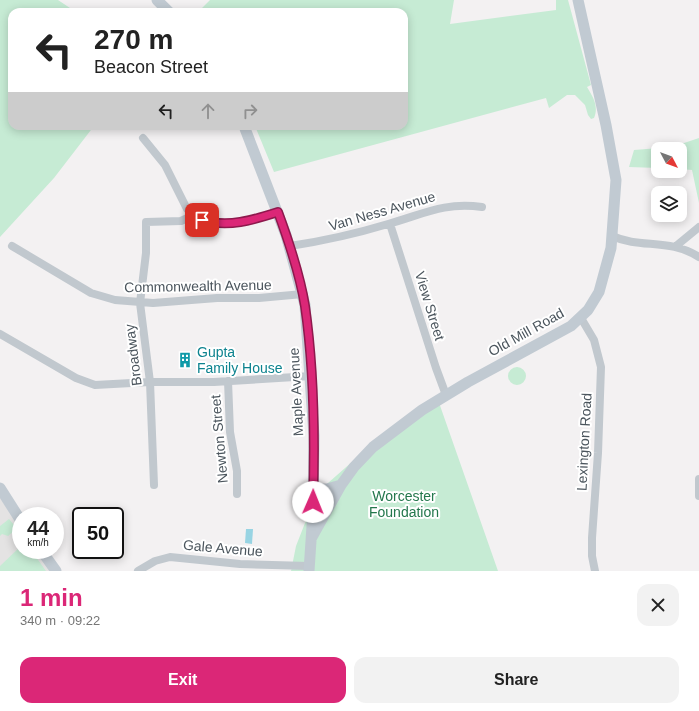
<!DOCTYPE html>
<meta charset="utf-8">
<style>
:root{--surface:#fff;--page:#f2f2f2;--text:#222;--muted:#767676;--accent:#db2777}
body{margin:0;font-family:Helvetica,sans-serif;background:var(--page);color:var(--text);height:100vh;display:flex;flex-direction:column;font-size:15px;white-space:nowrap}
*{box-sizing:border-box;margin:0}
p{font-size:13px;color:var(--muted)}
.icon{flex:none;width:22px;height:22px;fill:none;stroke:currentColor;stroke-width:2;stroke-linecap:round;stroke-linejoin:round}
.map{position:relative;height:571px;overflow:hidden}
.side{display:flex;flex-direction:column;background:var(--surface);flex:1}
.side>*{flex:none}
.hud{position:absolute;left:8px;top:8px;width:400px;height:122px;border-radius:12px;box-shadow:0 2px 10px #0003;background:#fff;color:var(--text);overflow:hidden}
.needle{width:26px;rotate:131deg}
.controls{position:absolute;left:651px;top:142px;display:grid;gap:8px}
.controls a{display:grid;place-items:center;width:36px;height:36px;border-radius:8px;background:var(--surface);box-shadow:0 2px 10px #0003;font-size:20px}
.speed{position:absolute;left:12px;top:507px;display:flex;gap:8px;font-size:20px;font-weight:700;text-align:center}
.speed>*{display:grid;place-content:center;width:52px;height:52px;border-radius:50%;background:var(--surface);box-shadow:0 2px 10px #0003;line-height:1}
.speed small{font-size:10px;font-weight:400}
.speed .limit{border:2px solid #111;border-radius:6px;background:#fff;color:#111}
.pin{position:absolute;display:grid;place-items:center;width:34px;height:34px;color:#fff;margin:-17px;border-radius:8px;box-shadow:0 2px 6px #0006}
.me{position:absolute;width:44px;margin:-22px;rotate:1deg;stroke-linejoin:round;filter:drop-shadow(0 0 3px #0008)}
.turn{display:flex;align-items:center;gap:14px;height:84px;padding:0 20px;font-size:18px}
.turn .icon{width:52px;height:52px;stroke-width:2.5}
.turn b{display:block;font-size:28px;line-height:34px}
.lanes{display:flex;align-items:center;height:38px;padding:0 20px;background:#0003;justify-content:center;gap:20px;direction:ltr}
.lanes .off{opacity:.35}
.round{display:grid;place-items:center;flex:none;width:42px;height:42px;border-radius:12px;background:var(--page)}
.head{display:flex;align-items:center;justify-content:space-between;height:68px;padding:0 20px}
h1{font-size:24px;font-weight:800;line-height:30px;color:var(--accent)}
.button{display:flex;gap:8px;margin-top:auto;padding:8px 20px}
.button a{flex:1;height:46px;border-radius:12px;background:var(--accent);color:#fff;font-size:16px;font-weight:800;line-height:46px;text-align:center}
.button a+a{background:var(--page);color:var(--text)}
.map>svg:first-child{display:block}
.education{fill:#e4e3e3}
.green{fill:#c6ebd4}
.water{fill:#98d4e3}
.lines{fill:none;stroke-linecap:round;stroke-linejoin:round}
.street{stroke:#c1c8ce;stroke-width:8}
.secondary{stroke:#c1cad2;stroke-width:11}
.route-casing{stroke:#8e194d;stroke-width:10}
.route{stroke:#db2777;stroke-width:7}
.labels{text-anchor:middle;stroke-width:4;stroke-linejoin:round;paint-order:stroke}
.street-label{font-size:14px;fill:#4b555d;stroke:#fff}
.culture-label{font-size:14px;fill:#0d838f;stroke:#fff;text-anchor:start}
.park-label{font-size:14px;fill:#23774c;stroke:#fff}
</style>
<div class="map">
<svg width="699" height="571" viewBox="0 0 699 571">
<rect width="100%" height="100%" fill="#f3f1f2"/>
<path class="education" d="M 0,498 L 21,529 L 21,550 L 35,550 L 50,571 L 0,571 Z"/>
<path class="green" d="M 0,0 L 58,0 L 76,12 L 12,12 L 12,126 L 94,126 L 54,178 L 0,237 Z
M 210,0 L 454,0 L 450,24 L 556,10 L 556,0 L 568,0 L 591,85 L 587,87 C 593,97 599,106 594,118 L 591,119 L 588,115 L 585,105 L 575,95 L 567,95 L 549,108 L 546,98 L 274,172 L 255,126 L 404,126 L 404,12 L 198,12 Z
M 699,138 L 699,203 L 692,170 L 680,169 L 680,149 L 658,149 L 658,168 L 629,167 L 634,150 L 672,147 Z
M508 376a9 9 0 1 1 18 0a9 9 0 1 1-18 0Z
M 437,397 L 498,571 L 291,571 L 296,546 L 305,523 L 328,483 L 378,439 Z
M 9,519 L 15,526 L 13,529 L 14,531 L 8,536 L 2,534 L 0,536 L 0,526 Z
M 21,546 L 21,550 L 31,550 L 46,571 L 0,571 L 0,566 Z"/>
<path class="water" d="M 246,529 L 253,529 L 252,544 L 245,543 Z"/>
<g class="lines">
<path class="street" d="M 143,138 L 165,165 L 187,209 L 194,215
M 390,224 L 436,368 L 446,395
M 612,236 C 641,249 669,238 699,257
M 12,246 L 91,293 L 115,300 L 153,303 L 217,298 L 259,298 L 303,294
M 290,246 C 323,241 355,234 388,224 C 424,214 443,202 482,207
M 676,246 L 699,227
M 581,318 L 594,340 L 601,367 L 598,453 L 592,538 L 592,556 L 595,571
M 0,334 L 76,378 L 95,385 L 150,382 L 214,382 L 311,376
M 228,381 L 230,432 L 237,471 L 237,494
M 699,479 L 699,496
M 154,485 L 150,382 L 140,303 L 146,253 L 146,222 L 181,221 L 194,215 C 219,232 252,220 278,212
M 138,571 L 155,561 L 170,557 L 240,564 L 309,566"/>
<path class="secondary" d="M 157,0 L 169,12
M 244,126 L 286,235 L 305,305 L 314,436 L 313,511 L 309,571
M 0,488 L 21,521
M 314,489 L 327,489 L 341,485
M 312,537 L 341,485 L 354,467 L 373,447 L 422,410 L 468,382 L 571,326 L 588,310 L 599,292 L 611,248 L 616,180 L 606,125 L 578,0
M 41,550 L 56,571"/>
</g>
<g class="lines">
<g class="route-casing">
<path id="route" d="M 202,220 C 228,228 253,220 278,212 C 289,242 300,274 305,306 C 314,368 315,440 313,502"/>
</g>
<use href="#route" class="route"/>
</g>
<defs>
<g id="building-bare" transform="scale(1.2)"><path d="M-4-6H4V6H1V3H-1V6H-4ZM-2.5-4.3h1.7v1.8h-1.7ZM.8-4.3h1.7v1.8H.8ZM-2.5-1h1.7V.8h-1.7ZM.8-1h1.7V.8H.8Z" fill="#0f9aa8" stroke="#fff" stroke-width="2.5" paint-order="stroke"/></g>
</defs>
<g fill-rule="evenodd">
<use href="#building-bare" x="185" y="360"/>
</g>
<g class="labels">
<g class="street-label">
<text transform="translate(382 211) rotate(-16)" y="5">Van Ness Avenue</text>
<text transform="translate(198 286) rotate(-1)" y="5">Commonwealth Avenue</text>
<text transform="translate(430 306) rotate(73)" y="5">View Street</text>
<text transform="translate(526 332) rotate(-29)" y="5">Old Mill Road</text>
<text transform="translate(133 355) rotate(-97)" y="5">Broadway</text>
<text transform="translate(296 392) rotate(-93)" y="5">Maple Avenue</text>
<text transform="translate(219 439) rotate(-95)" y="5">Newton Street</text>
<text transform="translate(584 442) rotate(-87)" y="5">Lexington Road</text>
<text transform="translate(223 548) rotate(5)" y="5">Gale Avenue</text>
</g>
<g class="culture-label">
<text x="197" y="357">Gupta<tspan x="197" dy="16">Family House</tspan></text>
</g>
<g class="park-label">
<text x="404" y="501">Worcester<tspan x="404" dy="16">Foundation</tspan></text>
</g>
</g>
</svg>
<div class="controls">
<a><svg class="needle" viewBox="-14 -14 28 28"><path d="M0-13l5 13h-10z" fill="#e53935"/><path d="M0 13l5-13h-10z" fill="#767676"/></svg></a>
<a><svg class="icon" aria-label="layers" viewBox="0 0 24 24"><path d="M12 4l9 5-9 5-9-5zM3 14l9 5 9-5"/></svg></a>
</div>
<div class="speed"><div>44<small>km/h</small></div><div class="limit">50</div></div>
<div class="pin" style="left:202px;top:220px;background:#d93025"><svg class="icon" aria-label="arrive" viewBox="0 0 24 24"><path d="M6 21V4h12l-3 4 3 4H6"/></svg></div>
<svg class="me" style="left:313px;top:502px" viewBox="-20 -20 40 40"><circle r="19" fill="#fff"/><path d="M0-13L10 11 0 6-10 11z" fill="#db2777"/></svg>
<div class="hud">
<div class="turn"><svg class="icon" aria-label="left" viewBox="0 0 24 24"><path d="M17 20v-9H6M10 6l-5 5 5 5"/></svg><div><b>270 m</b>Beacon Street</div></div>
<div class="lanes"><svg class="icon" aria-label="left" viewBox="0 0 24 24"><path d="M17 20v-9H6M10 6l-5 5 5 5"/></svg><svg class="icon off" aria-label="ahead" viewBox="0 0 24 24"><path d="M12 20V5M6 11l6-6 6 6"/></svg><svg class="icon off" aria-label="right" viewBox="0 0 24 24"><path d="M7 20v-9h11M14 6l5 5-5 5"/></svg></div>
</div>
</div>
<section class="side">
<div class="head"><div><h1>1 min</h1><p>340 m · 09:22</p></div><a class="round"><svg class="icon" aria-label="close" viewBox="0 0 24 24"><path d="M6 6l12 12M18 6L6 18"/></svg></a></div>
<div class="button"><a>Exit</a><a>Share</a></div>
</section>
